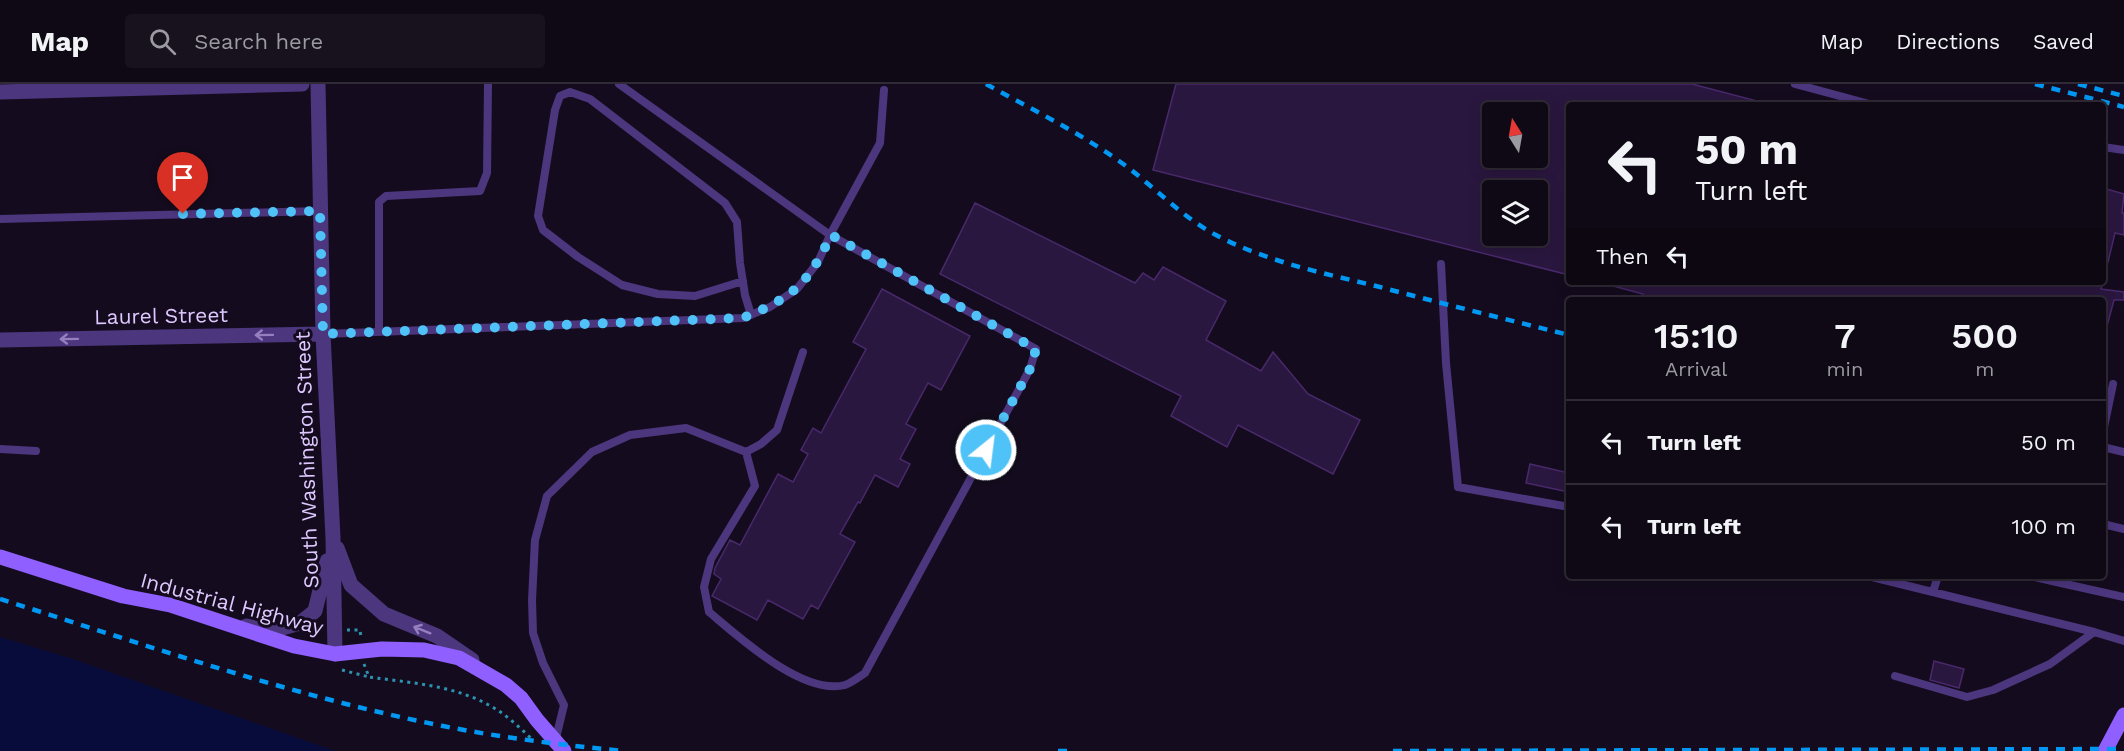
<!DOCTYPE html>
<style>
:root{--surface:#0f0916;--page:#18121f;--text:#f1f3f6;--muted:#9b9aa1;--line:#2f2a35}
body{margin:0;font-family:"Work Sans",sans-serif;background:var(--page);color:var(--text);height:100vh;display:flex;flex-direction:column;font-size:22px;white-space:nowrap}
*{box-sizing:border-box;margin:0}
p{font-size:20px;color:var(--muted)}
.icon{flex:none;width:33px;height:33px;fill:none;stroke:currentColor;stroke-width:2;stroke-linecap:round;stroke-linejoin:round}
.map{position:relative;flex:1;overflow:hidden}
.side{position:absolute;left:1566px;top:213px;width:540px;height:282px;display:flex;flex-direction:column;background:var(--surface);border-radius:6px;box-shadow:0 3px 15px #0003,0 0 0 2px var(--line)}
.side>*{flex:none}
.guide{position:absolute;left:1566px;top:18px;width:540px;height:183px;border-radius:6px;box-shadow:0 3px 15px #0003,0 0 0 2px var(--line);background:#0f0916;color:var(--text);overflow:hidden}
.needle{width:39px;rotate:349deg}
.tools{position:absolute;left:1482px;top:18px;display:grid;gap:12px}
.tools a{display:grid;place-items:center;width:66px;height:66px;border-radius:6px;background:var(--surface);box-shadow:0 3px 15px #0003,0 0 0 2px var(--line);font-size:30px}
.pin{position:absolute;display:grid;place-items:center;width:51px;height:51px;color:#fff;margin:-62px -26px;border-radius:50% 50% 50% 0;rotate:-45deg;box-shadow:0 0 6px #0007}
.pin .icon{rotate:45deg}
.me{position:absolute;width:66px;margin:-33px;rotate:29deg;stroke-linejoin:round;filter:drop-shadow(0 0 4px #0008)}
.turn{display:flex;align-items:center;gap:21px;height:126px;padding:0 30px;font-size:27px}
.turn .icon{width:78px;height:78px;stroke-width:2.5}
.turn b{display:block;font-size:42px;line-height:51px}
.then{display:flex;align-items:center;height:57px;padding:0 30px;background:#0003;gap:12px;font-size:22px}
.eta{display:flex;justify-content:space-evenly;align-items:center;height:102px;text-align:center}
.eta b{font-size:36px;font-weight:600;line-height:42px}
ul{padding:0;list-style:none}
li{display:flex;align-items:center;gap:18px;height:84px;padding:0 30px;border-top:2px solid var(--line)}
li div{flex:1}
li b{display:block;font-size:22px}
li em{font-style:normal}
header{display:flex;align-items:center;gap:36px;box-sizing:border-box;height:84px;padding:0 30px;background:var(--surface);border-bottom:2px solid var(--line)}
header strong{font-size:28px}
nav{display:flex;gap:33px;margin-inline-start:auto;font-size:21px}
.search{width:420px;height:54px;background:var(--page);display:flex;align-items:center;gap:15px;box-sizing:border-box;padding:0 21px;border-radius:6px;color:var(--muted);font-size:22px}
.map>svg:first-child{display:block}
.water{fill:#080c3a}
.building{fill:#2a173f;stroke:#49296b;stroke-width:1.5;fill-rule:evenodd}
.lines{fill:none;stroke-linecap:round;stroke-linejoin:round}
.path{stroke:#2b93b0;stroke-width:3;stroke-dasharray:3 4.5;stroke-linecap:butt}
.lane{stroke:#4c367e;stroke-width:8}
.street{stroke:#4c367e;stroke-width:15}
.secondary{stroke:#905fff;stroke-width:15}
.rail{stroke:#0098f3;stroke-width:4.5;stroke-dasharray:9 8;stroke-linecap:butt}
.oneway{stroke:#957fbe}
.route{stroke:#4fc3f7;stroke-width:10;stroke-dasharray:0 18}
.labels{text-anchor:middle;stroke-width:6;stroke-linejoin:round;paint-order:stroke}
.street-label{font-size:21px;fill:#dec8ff;stroke:#140c1e}
</style>
<header>
<strong>Map</strong>
<div class="search"><svg class="icon" aria-label="search" viewBox="0 0 24 24"><circle cx="10" cy="10" r="6"/><path d="M15 15l6 6"/></svg>Search here</div>
<nav><a>Map</a><a>Directions</a><a>Saved</a></nav>
</header>
<div class="map">
<svg width="2124" height="667" viewBox="0 0 2124 667">
<rect width="100%" height="100%" fill="#140c1e"/>
<path class="water" d="M 0,553 L 70,574 L 335,667 L 0,667 Z"/>
<path class="building" d="M 1176,0 L 1692,0 L 1757,17 L 1757,21 L 1569,21 L 1569,191 L 1153,86 ZM 1492,28 L 1538,28 L 1538,74 L 1492,74 ZM 1492,106 L 1538,106 L 1538,152 L 1492,152 Z
M 2103,104 L 2124,110 L 2122,129 L 2124,129 L 2124,151 L 2115,149 L 2108,178 L 2103,177 Z
M 975,119 L 1135,199 L 1143,189 L 1154,196 L 1163,183 L 1226,217 L 1206,256 L 1261,287 L 1273,268 L 1308,310 L 1360,336 L 1333,390 L 1238,341 L 1227,363 L 1171,332 L 1181,312 L 940,190 Z
M 1614,198 L 2103,198 L 2101,205 L 2124,208 L 2124,216 L 2114,216 L 2107,242 L 2103,241 L 2103,216 L 1642,216 L 1643,210 L 1613,202 Z
M 882,205 L 970,252 L 941,306 L 928,299 L 906,340 L 916,345 L 900,375 L 910,380 L 898,403 L 875,391 L 860,419 L 858,418 L 840,450 L 855,458 L 818,525 L 811,521 L 803,535 L 768,516 L 757,536 L 712,512 L 721,495 L 714,490 L 715,484 L 730,456 L 740,461 L 778,390 L 793,398 L 808,370 L 801,366 L 813,344 L 821,349 L 866,265 L 853,258 Z
M 1530,380 L 1569,389 L 1569,408 L 1526,399 Z
M 1934,577 L 1964,585 L 1959,604 L 1930,596 Z"/>
<g class="lines">
<path class="path" d="M 347,546 L 360,546 L 361,553
M 364,580 L 369,593 C 411,599 456,601 494,624 C 508,632 521,645 533,656
M 342,586 L 369,593"/>
<path class="lane" d="M 619,0 L 830,151 L 1036,265 L 1030,285 L 865,589 C 859,593 851,599 845,601 C 803,612 739,553 709,528 L 704,503 L 711,475 L 755,402 L 746,368
M 1795,0 L 1873,21
M 2103,63 L 2124,66
M 0,135 L 320,127
M 1441,180 L 1446,279 L 1458,403 L 1569,423
M 743,197 L 695,212 L 658,210 L 622,201 L 578,173 L 543,146 L 538,132 L 555,26 L 560,12 L 570,8 L 590,15 L 725,119 L 737,138 L 740,179 L 745,211 L 751,231
M 379,248 L 379,118 L 386,112 L 480,107 L 487,89 L 488,0
M 323,250 L 743,234 L 770,223 L 797,205 L 818,178 L 830,151 L 880,59 L 884,6
M 2103,348 L 2113,300
M 2103,363 L 2124,368
M 0,365 L 36,367
M 746,368 L 761,360 L 777,346 L 803,268
M 2103,440 L 2124,445
M 1868,492 L 2094,548
M 2030,492 L 2052,497
M 2054,492 L 2052,497 L 2124,513
M 1933,508 L 1938,492
M 1895,592 L 1967,613 L 1993,606 L 2050,580 L 2094,548 L 2124,557
M 555,658 L 564,621 L 543,579 L 533,549 L 532,516 L 535,456 L 547,412 L 592,368 L 630,351 L 686,344 L 746,368"/>
<path class="street" d="M 318,0 L 323,250 L 333,454 L 335,570
M 0,8 L 302,0
M 0,256 L 323,250
M 337,464 L 351,501 L 384,530 L 437,552 L 472,576
M 246,542 L 275,546 L 300,539 L 315,527 L 327,477"/>
<path class="secondary" d="M 0,473 L 123,512 L 170,521 L 294,562 L 335,570 L 382,565 L 424,566 L 459,574 L 506,601 L 521,614 L 537,636 L 564,667
M 2105,667 L 2124,631"/>
<path class="rail" d="M 986,0 C 1031,25 1077,47 1119,77 C 1152,100 1180,132 1216,151 C 1265,177 1322,189 1376,202 C 1440,219 1505,235 1569,251
M 2035,0 L 2124,23
M 2078,0 L 2124,12
M 0,515 C 146,561 292,612 443,642 C 503,654 563,661 623,667
M 1058,667 L 1067,667
M 1393,667 L 2124,665"/>
</g>
<defs><path id="oneway-shaft" d="M-6 0H5M1.5-3L5.5 0L1.5 3" fill="none" stroke-width="1.6" stroke-linecap="round" stroke-linejoin="round" transform="scale(1.5)"/></defs>
<g class="oneway">
<use href="#oneway-shaft" transform="translate(264 251) rotate(179)"/>
<use href="#oneway-shaft" transform="translate(69 255) rotate(179)"/>
<use href="#oneway-shaft" transform="translate(422 546) rotate(-158)"/>
</g>
<g class="lines">
<path class="route" d="M 183,130 L 320,127 L 323,250 L 743,234 C 793,213 808,201 831,151 L 1036,265 L 1030,285 L 986,366"/>
</g>
<g class="labels">
<g class="street-label">
<text transform="translate(161 232) rotate(-1)" y="7">Laurel Street</text>
<text transform="translate(307 376) rotate(-92)" y="7">South Washington Street</text>
<text transform="translate(232 520) rotate(15)" y="7">Industrial Highway</text>
</g>
</g>
</svg>
<div class="tools">
<a><svg class="needle" viewBox="-14 -14 28 28"><path d="M0-13l5 13h-10z" fill="#e53935"/><path d="M0 13l5-13h-10z" fill="#9b9aa1"/></svg></a>
<a><svg class="icon" aria-label="layers" viewBox="0 0 24 24"><path d="M12 4l9 5-9 5-9-5zM3 14l9 5 9-5"/></svg></a>
</div>
<div class="pin" style="left:183px;top:130px;background:#d93025"><svg class="icon" aria-label="arrive" viewBox="0 0 24 24"><path d="M6 21V4h12l-3 4 3 4H6"/></svg></div>
<svg class="me" style="left:986px;top:366px" viewBox="-20 -20 40 40"><circle r="17" fill="#4fc3f7" stroke="#fff" stroke-width="3"/><path d="M0-11L8 9 0 5-8 9z" fill="#fff"/></svg>
<div class="guide">
<div class="turn"><svg class="icon" aria-label="left" viewBox="0 0 24 24"><path d="M17 20v-9H6M10 6l-5 5 5 5"/></svg><div><b>50 m</b>Turn left</div></div>
<div class="then">Then<svg class="icon" aria-label="left" viewBox="0 0 24 24"><path d="M17 20v-9H6M10 6l-5 5 5 5"/></svg></div>
</div>
<section class="side">
<div class="eta">
<div><b>15:10</b><p>Arrival</p></div>
<div><b>7</b><p>min</p></div>
<div><b>500</b><p>m</p></div>
</div>
<ul>
<li><svg class="icon" aria-label="left" viewBox="0 0 24 24"><path d="M17 20v-9H6M10 6l-5 5 5 5"/></svg><div><b>Turn left</b></div><em>50 m</em></li>
<li><svg class="icon" aria-label="left" viewBox="0 0 24 24"><path d="M17 20v-9H6M10 6l-5 5 5 5"/></svg><div><b>Turn left</b></div><em>100 m</em></li>
</ul>
</section>
</div>
